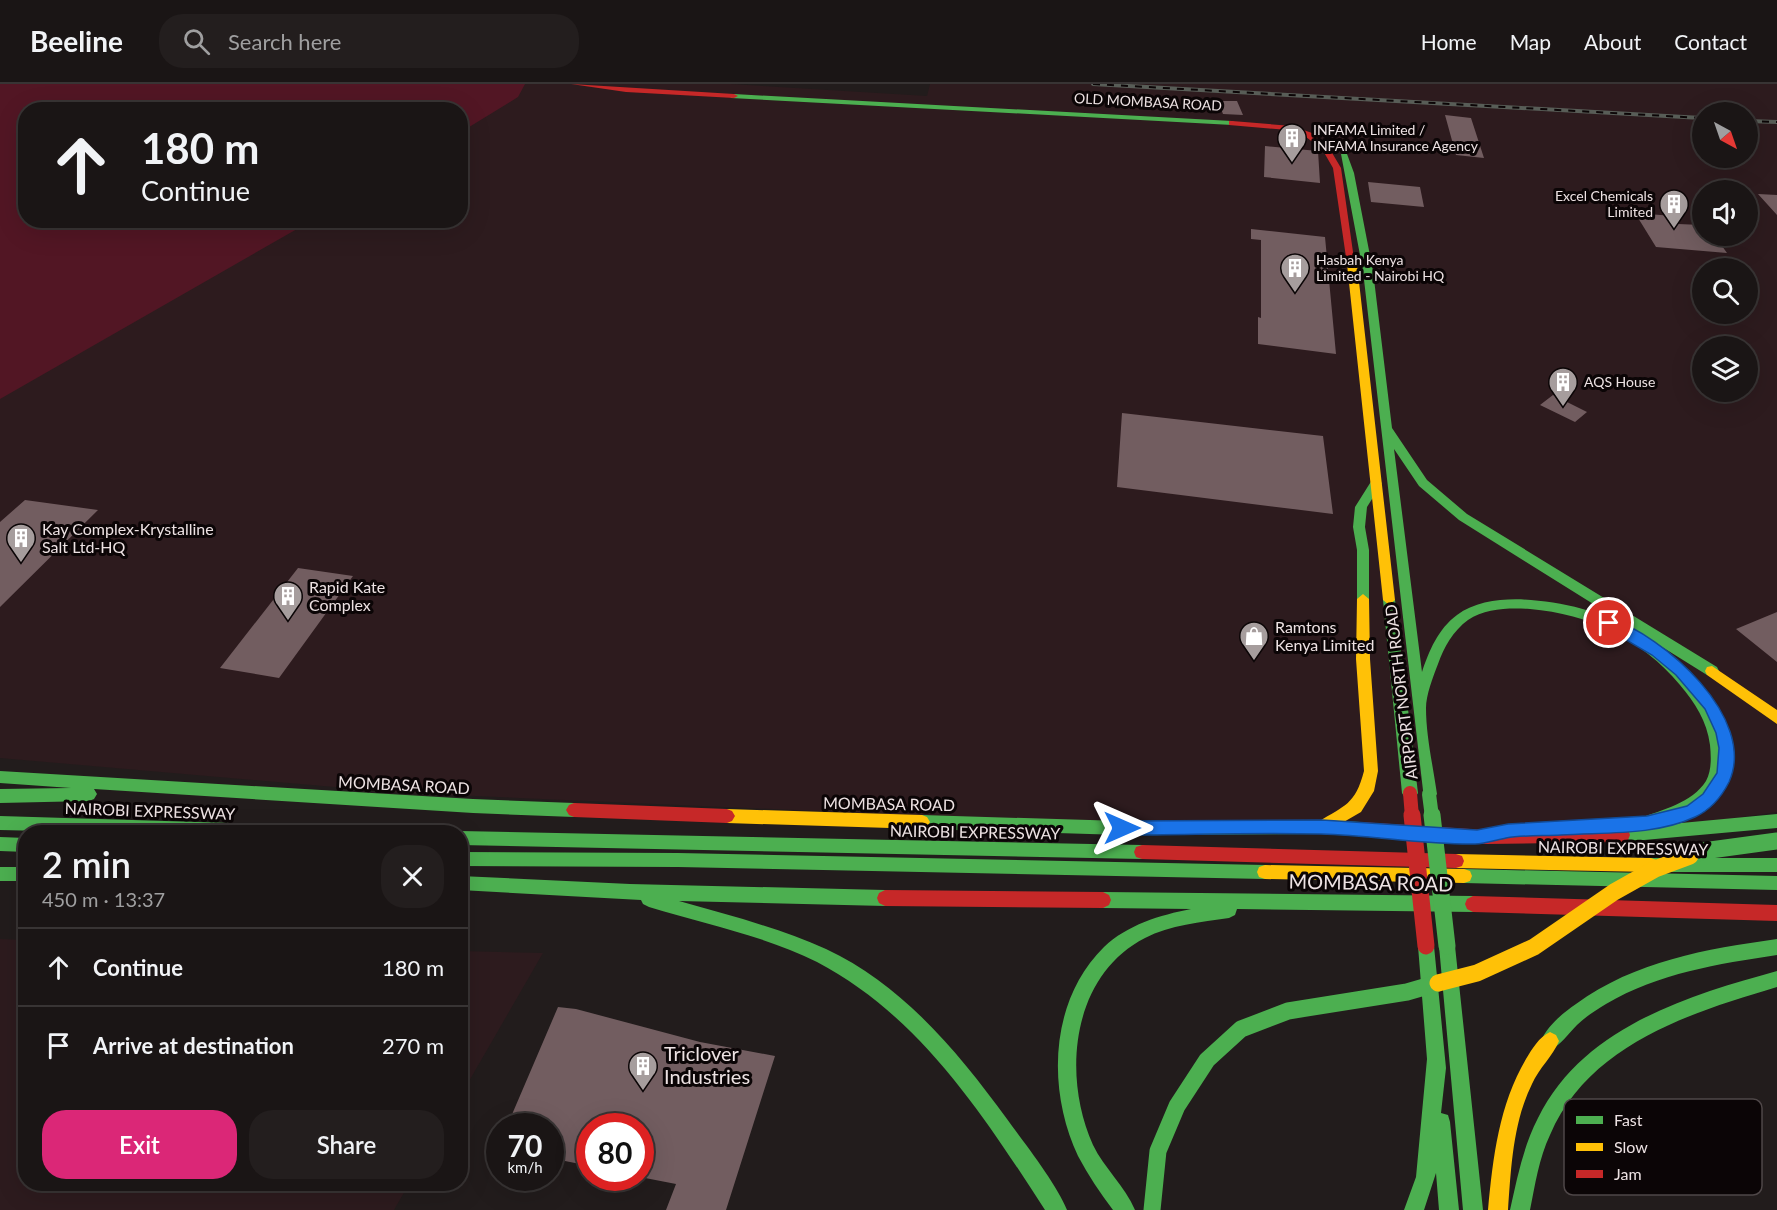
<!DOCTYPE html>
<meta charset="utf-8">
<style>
:root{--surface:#1a1515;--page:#231e1e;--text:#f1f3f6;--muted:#9f9fa0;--line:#383434;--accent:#db2777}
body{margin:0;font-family:Lato,sans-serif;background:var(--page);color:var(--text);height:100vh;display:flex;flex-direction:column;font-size:22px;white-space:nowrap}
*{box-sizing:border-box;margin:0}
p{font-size:20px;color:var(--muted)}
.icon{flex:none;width:33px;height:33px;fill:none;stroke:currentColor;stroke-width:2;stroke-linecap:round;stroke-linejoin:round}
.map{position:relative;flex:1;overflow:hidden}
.sheet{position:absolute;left:18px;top:741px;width:450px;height:366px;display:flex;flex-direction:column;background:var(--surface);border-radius:24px;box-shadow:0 6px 24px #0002,0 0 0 2px var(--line)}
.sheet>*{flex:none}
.banner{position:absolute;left:18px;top:18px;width:450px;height:126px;border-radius:24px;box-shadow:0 6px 24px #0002,0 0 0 2px var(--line);background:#1a1515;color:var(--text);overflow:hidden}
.needle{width:39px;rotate:140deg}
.fabs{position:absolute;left:1692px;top:18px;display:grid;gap:12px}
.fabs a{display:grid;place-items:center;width:66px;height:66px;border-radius:50%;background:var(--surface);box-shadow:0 6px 24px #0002,0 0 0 2px var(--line);font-size:30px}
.speed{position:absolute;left:486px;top:1029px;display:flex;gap:12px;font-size:30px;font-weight:700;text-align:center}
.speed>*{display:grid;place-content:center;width:78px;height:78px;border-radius:50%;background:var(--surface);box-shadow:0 6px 24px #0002,0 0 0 2px var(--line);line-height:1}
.speed small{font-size:15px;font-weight:400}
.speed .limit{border:9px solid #d22;background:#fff;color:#111}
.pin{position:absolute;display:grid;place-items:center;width:51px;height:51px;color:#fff;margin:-26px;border:3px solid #fff;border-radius:50%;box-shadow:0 2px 6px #0007}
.me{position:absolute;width:66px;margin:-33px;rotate:90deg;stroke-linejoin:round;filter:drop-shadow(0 0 4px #0008)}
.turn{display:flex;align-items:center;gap:21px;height:126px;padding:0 24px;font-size:27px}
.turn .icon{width:78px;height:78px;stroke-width:2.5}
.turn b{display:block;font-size:42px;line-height:51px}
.round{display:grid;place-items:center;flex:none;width:63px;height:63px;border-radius:24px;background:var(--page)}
.overview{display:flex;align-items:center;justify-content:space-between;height:102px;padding:0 24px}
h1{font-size:36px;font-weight:600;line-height:45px}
.action{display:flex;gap:12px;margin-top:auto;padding:12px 24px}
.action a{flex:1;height:69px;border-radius:24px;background:var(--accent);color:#fff;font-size:24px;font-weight:600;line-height:69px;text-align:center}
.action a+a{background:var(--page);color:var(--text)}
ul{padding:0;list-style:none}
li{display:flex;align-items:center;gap:18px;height:78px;padding:0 24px;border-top:2px solid var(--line)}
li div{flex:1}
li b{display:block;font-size:22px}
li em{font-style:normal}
header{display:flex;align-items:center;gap:36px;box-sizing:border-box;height:84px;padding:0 30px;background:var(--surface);border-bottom:2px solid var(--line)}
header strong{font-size:28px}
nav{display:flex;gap:33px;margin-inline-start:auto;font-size:21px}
.search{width:420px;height:54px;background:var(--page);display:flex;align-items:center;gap:15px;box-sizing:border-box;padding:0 21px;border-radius:24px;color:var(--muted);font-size:22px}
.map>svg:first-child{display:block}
.built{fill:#2d1b1e;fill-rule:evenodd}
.green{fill:#521624}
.building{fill:#725d60}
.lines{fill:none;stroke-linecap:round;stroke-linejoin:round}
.fast{fill:#4caf50;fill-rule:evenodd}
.slow{fill:#ffc107;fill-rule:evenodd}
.jam{fill:#c62828;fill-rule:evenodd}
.rail-casing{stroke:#585d57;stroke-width:4}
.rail{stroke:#0b0506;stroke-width:2;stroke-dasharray:7;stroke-linecap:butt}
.fast-bridge-far1{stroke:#4caf50;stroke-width:14}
.fast-bridge{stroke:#4caf50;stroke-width:17}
.slow-bridge{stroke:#ffc107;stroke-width:17}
.jam-bridge-far1{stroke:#c62828;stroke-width:14}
.jam-bridge{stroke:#c62828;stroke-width:17}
.route{fill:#1a73e8;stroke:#114b97;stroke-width:1.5}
.labels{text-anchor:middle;stroke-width:6;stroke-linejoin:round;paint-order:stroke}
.far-street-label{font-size:14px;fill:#ede2e3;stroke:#0b0506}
.far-poi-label{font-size:14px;fill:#ede2e3;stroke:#0b0506;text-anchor:start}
.poi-label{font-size:16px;fill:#ede2e3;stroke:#0b0506;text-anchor:start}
.street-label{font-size:16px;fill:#ede2e3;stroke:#0b0506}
.near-street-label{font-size:20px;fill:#ede2e3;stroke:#0b0506}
.near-poi-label{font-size:20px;fill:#ede2e3;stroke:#0b0506;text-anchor:start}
.key{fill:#0b0506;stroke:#4f4748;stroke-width:1.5}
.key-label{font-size:16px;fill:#ede2e3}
</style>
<header>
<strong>Beeline</strong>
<div class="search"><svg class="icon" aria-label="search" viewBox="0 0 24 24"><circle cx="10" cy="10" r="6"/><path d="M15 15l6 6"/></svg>Search here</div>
<nav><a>Home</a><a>Map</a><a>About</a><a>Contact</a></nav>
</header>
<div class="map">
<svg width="1777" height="1126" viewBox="0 0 1777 1126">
<rect width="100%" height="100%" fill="#221c1c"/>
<path class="built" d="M 0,0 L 731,0 L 927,12 L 930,0 L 1777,0 L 1777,728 L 1670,743 L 1508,741 L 1478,747 L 1118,740 L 404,709 L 0,674 ZM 26,26 L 460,26 L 460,136 L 26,136 ZM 1702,28 L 1748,28 L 1748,74 L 1702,74 ZM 1702,106 L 1748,106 L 1748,152 L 1702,152 ZM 1702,184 L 1748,184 L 1748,230 L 1702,230 ZM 1702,262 L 1748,262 L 1748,308 L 1702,308 Z
M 0,855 L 25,856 L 26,1100 L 409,1100 L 394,1126 L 0,1126 Z
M 460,867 L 543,869 L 461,1011 L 460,1011 Z"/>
<path class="green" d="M 0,0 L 525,0 L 518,13 L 461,48 L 460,26 L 26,26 L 26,136 L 311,137 L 0,315 Z"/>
<path class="building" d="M 1218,17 L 1237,17 L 1243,31 L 1223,30 Z
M 1445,31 L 1471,34 L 1484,74 L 1456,71 Z
M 1265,62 L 1318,67 L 1320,99 L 1264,93 Z
M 1368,98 L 1420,103 L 1424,123 L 1371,118 Z
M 1758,110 L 1777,111 L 1777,131 Z
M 1635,129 L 1673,132 L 1678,140 L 1702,141 L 1702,152 L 1715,152 L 1727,169 L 1656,163 Z
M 1251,145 L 1325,153 L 1336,270 L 1258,260 L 1258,233 L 1261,234 L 1261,156 L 1251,155 Z
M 1553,311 L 1587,328 L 1575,338 L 1540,321 Z
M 1122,329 L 1323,352 L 1333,430 L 1117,403 Z
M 25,416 L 98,426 L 0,523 L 0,438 Z
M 298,484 L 353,492 L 279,594 L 220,584 Z
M 1777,528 L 1777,578 L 1736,545 Z
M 558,923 L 576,925 L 700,958 L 775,972 L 726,1126 L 666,1126 L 676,1100 L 640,1093 L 640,1042 L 590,1042 L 590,1082 L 550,1074 L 550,1042 L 507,1042 Z"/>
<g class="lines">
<path class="fast" d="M 734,10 L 1232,37 L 1236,39 L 1232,41 L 731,14 L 730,12 Z
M 1341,70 L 1347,70 L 1354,89 L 1373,187 L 1392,344 L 1427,396 L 1467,430 L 1717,583 L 1719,587 L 1717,591 L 1707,591 L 1459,436 L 1419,402 L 1394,365 L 1422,588 C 1429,567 1438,545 1457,531 C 1477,516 1507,514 1531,516 C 1570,519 1609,530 1643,551 C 1686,578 1750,651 1717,705 C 1705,725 1681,733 1660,741 L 1777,730 L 1777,744 L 1622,758 L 1616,756 L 1614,751 L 1616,746 L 1639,743 L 1637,739 L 1640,734 C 1662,726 1692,719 1706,697 C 1712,686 1711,672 1710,661 C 1707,637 1695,619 1680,601 C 1642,555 1589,530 1530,525 C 1509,524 1486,524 1468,536 C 1453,547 1444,563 1438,580 C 1433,593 1426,611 1426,624 C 1426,652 1433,682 1437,710 L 1434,715 L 1429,717 L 1424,715 L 1363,187 Z
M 1376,395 L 1382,399 L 1367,423 L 1365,443 L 1369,466 L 1369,515 L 1363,520 L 1357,515 L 1357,466 L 1353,443 L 1355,423 L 1372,396 Z
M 1389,511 L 1395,516 L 1418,709 L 1415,714 L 1410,716 L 1405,714 L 1402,709 L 1383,516 Z
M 0,687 L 473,715 L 574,719 L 579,721 L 582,726 L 579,731 L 574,733 L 473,729 L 94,705 L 97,710 L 94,715 L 89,717 L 0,719 L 0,705 L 71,704 L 0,699 Z
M 922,731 L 1122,737 L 1322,736 L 1360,738 L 1365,740 L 1368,745 L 1365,750 L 1360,752 L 1322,750 L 1122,751 L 922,745 L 917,743 L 914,738 L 917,733 Z
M 0,732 L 299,741 L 304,743 L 307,748 L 87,748 L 0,746 Z
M 460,747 L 1142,761 L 1148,763 L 1150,768 L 1148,773 L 1142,775 L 460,761 L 460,748 L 456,748 Z
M 0,753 L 26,754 L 26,768 L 0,767 Z
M 460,768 L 678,769 L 1265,781 L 1271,783 L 1273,788 L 1271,793 L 1265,795 L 678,783 L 460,782 Z
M 1651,774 L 1777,774 L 1777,788 L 1651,788 L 1645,786 L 1643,781 L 1645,776 Z
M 0,783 L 26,783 L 26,797 L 0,797 Z
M 1464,785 L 1777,792 L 1777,806 L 1464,799 L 1458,797 L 1456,792 L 1458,787 Z
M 460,792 L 630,800 L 885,806 L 891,809 L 893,814 L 891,819 L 885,822 L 679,817 C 729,831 779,844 826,865 C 903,901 958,968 1007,1035 C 1025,1060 1056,1099 1067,1126 L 1045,1126 C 984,1032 920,932 817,878 C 765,852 705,840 649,823 L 643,820 L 641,816 L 460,806 Z
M 1103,808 L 1473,812 L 1479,815 L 1481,820 L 1479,825 L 1473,828 L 1237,825 L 1235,831 L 1229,834 C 1201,838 1170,841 1145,854 C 1071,892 1062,992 1093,1061 C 1104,1084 1125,1102 1135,1126 L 1113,1126 C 1100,1109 1088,1091 1078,1072 C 1047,1006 1049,917 1104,863 C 1127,841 1160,831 1191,825 L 1103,824 L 1097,821 L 1095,816 L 1097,811 Z
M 1426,854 L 1432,856 L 1434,862 L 1446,984 L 1441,1029 L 1448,1031 L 1450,1038 L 1459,1126 L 1439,1126 L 1436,1089 L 1424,1126 L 1404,1126 L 1416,1093 L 1427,975 L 1418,862 L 1420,856 Z
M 1447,854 L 1453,856 L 1455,862 L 1483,1126 L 1463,1126 L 1439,862 L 1441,856 Z
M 1777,855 L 1777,871 C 1718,880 1659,889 1606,920 C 1596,926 1585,933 1577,941 C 1568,950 1561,961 1550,966 L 1544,963 L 1541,957 C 1547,942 1563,929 1576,920 C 1635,877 1706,865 1777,855 Z
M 1777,887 L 1777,903 C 1690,929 1589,960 1550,1051 C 1539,1074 1535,1101 1530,1126 L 1510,1126 C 1517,1095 1523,1063 1538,1034 C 1583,943 1687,912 1777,887 Z"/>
<path class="slow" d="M 1352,177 L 1357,180 L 1395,516 L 1389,521 L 1383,516 L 1347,180 Z
M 1363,510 L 1369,515 L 1370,575 L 1378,687 L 1374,707 L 1361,728 L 1323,750 L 1318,748 L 1315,743 L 1318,738 C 1345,721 1355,721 1364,687 L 1356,575 L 1357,515 Z
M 1712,582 L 1777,626 L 1777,640 L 1707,591 L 1705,587 L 1707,583 Z
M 727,725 L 922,731 L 927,733 L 930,738 L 927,743 L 922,745 L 727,739 L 722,737 L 719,732 L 722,727 Z
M 1456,770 L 1651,774 L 1657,776 L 1659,781 L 1657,786 L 1651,788 L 1456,784 L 1450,782 L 1448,777 L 1450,772 Z
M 1265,781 L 1464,785 L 1470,787 L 1472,792 L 1470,797 L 1464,799 L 1265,795 L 1259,793 L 1257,788 L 1259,783 Z
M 1550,948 L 1556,951 L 1559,957 C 1553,972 1539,984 1532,1000 C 1513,1038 1511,1084 1508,1126 L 1488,1126 C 1493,1073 1499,1021 1526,975 C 1532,965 1539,953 1550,948 Z"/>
<path class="jam" d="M 571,0 L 734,10 L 738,12 L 734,14 L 626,8 Z
M 1232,37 L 1292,42 L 1312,49 L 1328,62 L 1341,84 L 1355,182 L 1347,180 L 1333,84 L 1322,65 L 1306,53 L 1288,46 L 1229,41 L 1229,37 Z
M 574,719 L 727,725 L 732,727 L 735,732 L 732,737 L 727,739 L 574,733 L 569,731 L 566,726 L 569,721 Z
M 1360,738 L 1486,746 L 1622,744 L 1628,746 L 1630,751 L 1628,756 L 1622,758 L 1486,760 L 1360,752 L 1355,750 L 1352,745 L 1355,740 Z
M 1142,761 L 1456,770 L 1462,772 L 1464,777 L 1462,782 L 1456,784 L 1142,775 L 1136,773 L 1134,768 L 1136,763 Z
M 885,806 L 1103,808 L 1109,811 L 1111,816 L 1109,821 L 1103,824 L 885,822 L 879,819 L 877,814 L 879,809 Z
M 1473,812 L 1777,821 L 1777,837 L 1473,828 L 1467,825 L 1465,820 L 1467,815 Z"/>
<g class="rail-casing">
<path id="rail" d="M 1093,0 L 1702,34
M 1748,37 L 1777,38"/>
</g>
<use href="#rail" class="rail"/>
<path class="fast-bridge-far1" d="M 1429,710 L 1432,733"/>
<path class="fast-bridge" d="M 1432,731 L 1447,862
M 1690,772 L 1703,767 L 1777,757
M 1152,1126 L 1158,1067 L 1177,1022 L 1207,976 L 1241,945 L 1288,927 L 1407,908 L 1438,899"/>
<path class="slow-bridge" d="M 1438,899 L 1477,889 L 1534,863 L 1614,808 L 1655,785 L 1690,772"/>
<path class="jam-bridge-far1" d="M 1410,709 L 1412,733"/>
<path class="jam-bridge" d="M 1412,731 L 1426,862"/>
</g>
<path class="route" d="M 1609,534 C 1663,551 1758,634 1729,698 C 1722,712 1710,726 1695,733 C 1654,752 1604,748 1561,751 C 1543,752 1524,751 1506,754 C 1496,756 1485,760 1475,760 C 1424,761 1372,751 1321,750 C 1255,748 1188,751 1122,751 L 1116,749 L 1114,744 L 1116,739 L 1122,737 L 1322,736 L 1477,746 L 1508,740 L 1647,732 L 1687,722 L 1703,710 L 1717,689 L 1719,664 L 1716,649 L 1705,625 L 1676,591 L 1652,571 L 1604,543 L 1602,539 Z"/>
<defs>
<g id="building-pin" transform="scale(1.5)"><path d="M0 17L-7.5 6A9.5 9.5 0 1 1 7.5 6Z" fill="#a69d9d" stroke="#0b0506"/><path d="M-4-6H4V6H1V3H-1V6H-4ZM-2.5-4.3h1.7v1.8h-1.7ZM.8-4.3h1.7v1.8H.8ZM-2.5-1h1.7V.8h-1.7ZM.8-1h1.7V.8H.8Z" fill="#fff"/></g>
<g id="shop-pin" transform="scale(1.5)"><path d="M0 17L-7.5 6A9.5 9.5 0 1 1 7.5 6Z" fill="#a69d9d" stroke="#0b0506"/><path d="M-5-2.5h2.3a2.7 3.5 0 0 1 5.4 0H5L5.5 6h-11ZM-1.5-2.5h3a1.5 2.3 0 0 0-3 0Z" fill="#fff"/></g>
</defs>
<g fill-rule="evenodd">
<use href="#building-pin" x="1292" y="54"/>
<use href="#building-pin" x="1674" y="120"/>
<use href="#building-pin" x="1295" y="184"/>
<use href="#building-pin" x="1563" y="298"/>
<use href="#building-pin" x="21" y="454"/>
<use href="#building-pin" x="288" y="512"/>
<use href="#shop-pin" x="1254" y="552"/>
<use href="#building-pin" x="643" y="982"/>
</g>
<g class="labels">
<g class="far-street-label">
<text transform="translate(1148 18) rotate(3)" y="5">OLD MOMBASA ROAD</text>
</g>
<g class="far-poi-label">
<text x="1313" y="51">INFAMA Limited /<tspan x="1313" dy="16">INFAMA Insurance Agency</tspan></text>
<text x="1653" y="117" text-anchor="end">Excel Chemicals<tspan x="1653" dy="16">Limited</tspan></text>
<text x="1316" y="181">Hasbah Kenya<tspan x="1316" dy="16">Limited - Nairobi HQ</tspan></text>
<text x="1584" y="303">AQS House</text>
</g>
<g class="poi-label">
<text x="42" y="451">Kay Complex-Krystalline<tspan x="42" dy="18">Salt Ltd-HQ</tspan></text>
<text x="309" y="509">Rapid Kate<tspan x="309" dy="18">Complex</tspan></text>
<text x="1275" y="549">Ramtons<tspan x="1275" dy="18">Kenya Limited</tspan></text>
</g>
<g class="street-label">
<text transform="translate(1401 608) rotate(-97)" y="6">AIRPORT NORTH ROAD</text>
<text transform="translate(404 701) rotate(3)" y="6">MOMBASA ROAD</text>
<text transform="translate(889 720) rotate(1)" y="6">MOMBASA ROAD</text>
<text transform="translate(150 727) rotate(2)" y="6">NAIROBI EXPRESSWAY</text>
<text transform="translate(975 748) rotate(1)" y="6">NAIROBI EXPRESSWAY</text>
<text transform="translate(1623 764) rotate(1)" y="6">NAIROBI EXPRESSWAY</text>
</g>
<g class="near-street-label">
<text transform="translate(1371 799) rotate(1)" y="7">MOMBASA ROAD</text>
</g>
<g class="near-poi-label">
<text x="664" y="977">Triclover<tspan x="664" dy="23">Industries</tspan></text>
</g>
</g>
<rect x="1564" y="1015" width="198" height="96" rx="9" class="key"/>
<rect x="1576" y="1032" width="27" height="8" fill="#4caf50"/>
<rect x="1576" y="1059" width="27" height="8" fill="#ffc107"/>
<rect x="1576" y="1086" width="27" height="8" fill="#c62828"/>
<g class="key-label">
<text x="1614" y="1042">Fast</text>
<text x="1614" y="1069">Slow</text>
<text x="1614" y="1096">Jam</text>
</g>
</svg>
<div class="fabs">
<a><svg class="needle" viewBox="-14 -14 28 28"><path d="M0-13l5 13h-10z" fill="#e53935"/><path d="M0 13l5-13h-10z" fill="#9f9fa0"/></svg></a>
<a><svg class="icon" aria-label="sound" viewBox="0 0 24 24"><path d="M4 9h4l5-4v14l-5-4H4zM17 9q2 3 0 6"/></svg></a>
<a><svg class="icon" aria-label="search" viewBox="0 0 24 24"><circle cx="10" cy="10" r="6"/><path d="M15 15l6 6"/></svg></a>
<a><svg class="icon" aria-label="layers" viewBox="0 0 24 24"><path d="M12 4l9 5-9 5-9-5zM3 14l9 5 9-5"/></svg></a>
</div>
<div class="speed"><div>70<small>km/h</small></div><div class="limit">80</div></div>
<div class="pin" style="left:1609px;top:539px;background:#d93025"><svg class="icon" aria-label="arrive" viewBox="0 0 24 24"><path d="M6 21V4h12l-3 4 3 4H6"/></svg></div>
<svg class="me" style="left:1122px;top:744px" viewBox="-20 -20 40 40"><path d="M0-17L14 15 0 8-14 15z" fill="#1a73e8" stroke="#fff" stroke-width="4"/></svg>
<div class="banner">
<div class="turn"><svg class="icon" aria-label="ahead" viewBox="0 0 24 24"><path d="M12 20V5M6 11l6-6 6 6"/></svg><div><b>180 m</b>Continue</div></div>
</div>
<section class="sheet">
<div class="overview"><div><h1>2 min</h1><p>450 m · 13:37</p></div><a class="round"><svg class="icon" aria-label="close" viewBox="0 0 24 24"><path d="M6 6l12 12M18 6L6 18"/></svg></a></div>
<ul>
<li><svg class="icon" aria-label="ahead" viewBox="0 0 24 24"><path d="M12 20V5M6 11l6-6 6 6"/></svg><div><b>Continue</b></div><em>180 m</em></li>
<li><svg class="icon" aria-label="arrive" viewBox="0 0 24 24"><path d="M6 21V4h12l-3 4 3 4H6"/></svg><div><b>Arrive at destination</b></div><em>270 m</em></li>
</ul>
<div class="action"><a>Exit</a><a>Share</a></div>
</section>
</div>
